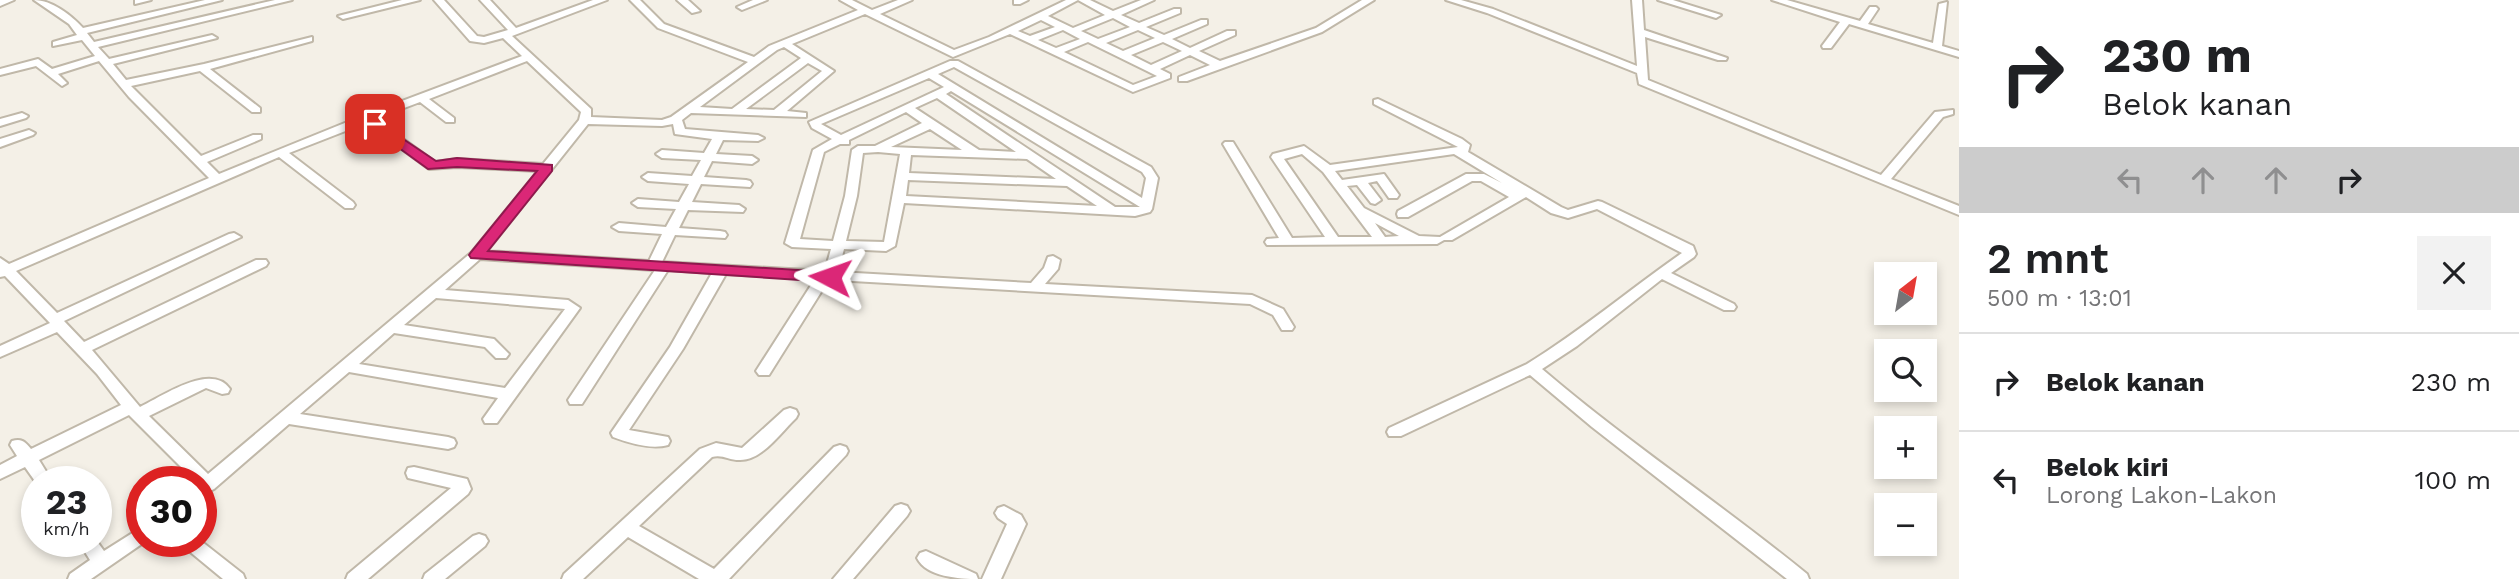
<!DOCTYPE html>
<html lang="id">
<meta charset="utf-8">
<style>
:root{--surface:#fff;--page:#f2f2f2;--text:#202124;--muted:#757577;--line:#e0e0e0}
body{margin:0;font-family:"Work Sans",sans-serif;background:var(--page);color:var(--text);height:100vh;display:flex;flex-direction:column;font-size:26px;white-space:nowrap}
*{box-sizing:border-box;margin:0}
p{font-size:23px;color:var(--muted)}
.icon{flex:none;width:38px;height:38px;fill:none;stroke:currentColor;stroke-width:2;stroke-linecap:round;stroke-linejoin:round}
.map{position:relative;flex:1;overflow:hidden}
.sheet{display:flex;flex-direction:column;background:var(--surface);width:560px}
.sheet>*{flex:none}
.guide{background:#fff;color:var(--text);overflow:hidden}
.needle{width:46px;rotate:31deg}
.controls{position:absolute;left:1874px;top:262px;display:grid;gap:14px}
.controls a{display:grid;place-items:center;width:63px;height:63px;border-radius:0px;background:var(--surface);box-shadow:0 4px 10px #0003;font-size:35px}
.speed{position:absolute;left:21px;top:466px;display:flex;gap:14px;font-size:35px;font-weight:700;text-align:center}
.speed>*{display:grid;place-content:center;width:91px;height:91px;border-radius:50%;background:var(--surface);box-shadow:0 4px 10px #0003;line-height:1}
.speed small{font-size:18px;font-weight:400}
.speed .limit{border:10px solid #d22;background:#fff;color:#111}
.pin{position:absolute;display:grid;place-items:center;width:60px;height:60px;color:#fff;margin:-30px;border-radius:14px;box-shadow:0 4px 10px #0006}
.me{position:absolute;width:77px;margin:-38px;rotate:274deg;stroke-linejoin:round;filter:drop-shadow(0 0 5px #0008)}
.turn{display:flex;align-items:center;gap:24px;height:147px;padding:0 28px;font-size:32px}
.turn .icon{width:91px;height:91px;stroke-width:2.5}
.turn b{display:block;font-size:49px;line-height:60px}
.lanes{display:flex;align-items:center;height:66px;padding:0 28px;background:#0003;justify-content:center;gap:35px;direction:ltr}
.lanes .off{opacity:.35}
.round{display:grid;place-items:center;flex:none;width:74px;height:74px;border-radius:0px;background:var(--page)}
.overview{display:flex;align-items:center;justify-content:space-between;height:119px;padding:0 28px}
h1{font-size:42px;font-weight:600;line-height:52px}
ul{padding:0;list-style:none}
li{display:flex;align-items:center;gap:21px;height:98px;padding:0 28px;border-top:2px solid var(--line)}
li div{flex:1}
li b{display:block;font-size:26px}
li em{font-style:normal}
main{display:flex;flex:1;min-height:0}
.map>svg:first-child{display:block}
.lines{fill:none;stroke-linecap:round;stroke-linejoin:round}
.street-casing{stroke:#c0b8a9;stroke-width:4}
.street{fill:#fff;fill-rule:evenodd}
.route{fill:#db2777;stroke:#8e194d;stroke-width:2}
</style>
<main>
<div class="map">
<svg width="1959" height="579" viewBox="0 0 1959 579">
<rect width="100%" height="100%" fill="#f4f0e7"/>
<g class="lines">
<g class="street-casing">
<path id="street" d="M 0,0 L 14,0 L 0,6 Z
M 34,0 C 52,0 71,15 83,28 L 205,0 L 222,0 L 87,33 L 94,42 L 275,0 L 292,0 L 98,47 L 109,59 L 212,35 L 217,38 L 113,64 L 126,80 L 204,64 L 312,37 L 312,41 L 210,69 L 260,108 L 260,112 L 252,112 L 200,71 L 131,86 L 201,156 L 253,135 L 261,135 L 261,139 L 207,162 L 219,174 L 362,116 L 522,56 L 503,38 L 484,43 L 470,41 L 434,0 L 444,0 L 477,36 L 484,37 L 508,30 L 480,0 L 490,0 L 516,28 L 593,0 L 607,0 L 512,36 L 591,109 L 591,117 L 662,120 L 671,117 L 748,62 L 658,28 L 630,0 L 640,0 L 664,24 L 754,57 L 769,46 L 858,10 L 840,0 L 852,0 L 872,10 L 898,0 L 912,0 L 880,14 L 954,50 L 989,37 L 1066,0 L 1090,0 L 1113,11 L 1141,0 L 1154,0 L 1121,15 L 1139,23 L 1174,9 L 1180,9 L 1180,13 L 1146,27 L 1164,35 L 1201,20 L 1207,20 L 1207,24 L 1172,39 L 1190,48 L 1227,31 L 1235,31 L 1235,35 L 1199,51 L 1220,61 L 1316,28 L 1362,0 L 1374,0 L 1322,32 L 1187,81 L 1179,81 L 1179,77 L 1210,65 L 1190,55 L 1160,69 L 1170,74 L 1170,78 L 1133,92 L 1010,34 L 953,57 L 865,14 L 792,44 L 834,71 L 787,111 L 806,113 L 806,117 L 691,113 L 682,120 L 685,129 L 758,135 L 764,138 L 758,141 L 723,140 L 716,154 L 752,156 L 758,160 L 752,164 L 712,161 L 704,177 L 746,180 L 750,181 L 752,184 L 750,187 L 701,184 L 692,202 L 739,205 L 745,209 L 743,212 L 688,210 L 679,228 L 720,231 L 725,232 L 727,235 L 725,238 L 675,235 L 662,262 L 825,271 L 831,249 L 792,247 L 785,243 L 813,150 L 832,139 L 812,128 L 809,122 L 950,61 L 958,61 L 1151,167 L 1158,178 L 1152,209 L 1150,212 L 1135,216 L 904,203 L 895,246 L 886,251 L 844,249 L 838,272 L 1031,283 L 1044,268 L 1048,257 L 1053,256 L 1060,260 L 1058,269 L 1045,284 L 1252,295 L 1283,309 L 1294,327 L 1292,330 L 1282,330 L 1273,315 L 1250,304 L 835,280 L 828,281 L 769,375 L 759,375 L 756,371 L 815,279 L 726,274 L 683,349 L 629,430 L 668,437 L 670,441 L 668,445 C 651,450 629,443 613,437 L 611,433 L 670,347 L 712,273 L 668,270 L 582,404 L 570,404 L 568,400 L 655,270 L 480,259 L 445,290 L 568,300 L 580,308 L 497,423 L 485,423 L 483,419 L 498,398 L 349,372 L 300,414 L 448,437 L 454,439 L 456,443 L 454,447 L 448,449 L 289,424 L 214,489 L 202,495 L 201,481 L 195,481 L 129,415 L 39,460 L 52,481 L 37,481 L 37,484 L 25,467 L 0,479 L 0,465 L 17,456 L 10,445 L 12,441 C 22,438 25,442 31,449 L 121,405 L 97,374 L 57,332 L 0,357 L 0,346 L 50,323 L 5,276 L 0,277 L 0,258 L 9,264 L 209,178 L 129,97 L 99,61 L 58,74 L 67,83 L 62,86 L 36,66 L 0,75 L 0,69 L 38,59 L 52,69 L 95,56 L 82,40 L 53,46 L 53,42 L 77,35 L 69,24 ZM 1078,0 L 1105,15 L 1073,28 L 1048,16 ZM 1113,18 L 1130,27 L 1098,39 L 1081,31 ZM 1041,20 L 1055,27 L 1030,36 L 1018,31 ZM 1063,30 L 1080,39 L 1056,48 L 1038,40 ZM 1138,30 L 1155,38 L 1123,51 L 1106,43 ZM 1088,42 L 1147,71 L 1157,76 L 1133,85 L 1064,52 ZM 1163,42 L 1182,51 L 1151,65 L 1131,55 ZM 784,47 L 801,58 L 732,109 L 700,107 L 777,50 ZM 527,61 L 581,112 L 579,120 L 543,164 L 457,159 L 435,162 L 375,119 L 420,102 L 446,122 L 454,122 L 454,118 L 429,99 ZM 808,63 L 822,71 L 774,110 L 746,109 ZM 954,67 L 1142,172 L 1146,178 L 1142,198 L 938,74 ZM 929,78 L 944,87 L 841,135 L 821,124 ZM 951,91 L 1140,207 L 1115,207 L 946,94 ZM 937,98 L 1016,152 L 979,150 L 915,108 ZM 906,112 L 922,123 L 875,146 L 858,146 L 852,150 L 845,196 L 833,241 L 800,239 L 824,152 L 840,144 L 849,144 L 849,140 ZM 366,123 L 429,169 L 457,167 L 538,171 L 472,252 L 208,474 L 149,416 L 206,388 L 222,394 L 228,393 L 230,389 C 211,362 163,396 140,407 L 92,350 L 266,266 L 268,263 L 266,260 L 256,260 L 84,342 L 64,321 L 241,237 L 234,233 L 229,234 L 57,313 L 16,271 L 279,157 L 345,208 L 353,208 L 355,205 L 353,202 L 289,153 ZM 588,124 L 662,126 L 673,124 L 675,134 L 712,139 L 704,153 L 662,150 L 656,154 L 662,158 L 701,160 L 692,176 L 648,173 L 642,177 L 648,181 L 689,184 L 679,202 L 638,199 L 632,203 L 638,207 L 676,209 L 666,227 L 619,223 L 612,227 L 619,231 L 662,234 L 649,261 L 487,251 ZM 930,129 L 962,150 L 891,147 ZM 878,152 L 900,154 L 884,242 L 846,241 L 857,196 L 863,153 ZM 911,155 L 1027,159 L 1056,179 L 909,173 ZM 908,180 L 1067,186 L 1097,206 L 906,196 ZM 436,298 L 565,309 L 505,388 L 359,364 L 394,333 L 485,347 L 496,358 L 506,358 L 509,354 L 494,339 L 404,325 Z
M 135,0 L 151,0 L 135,4 Z
M 402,0 L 420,0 L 343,19 L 338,16 Z
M 677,0 L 688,0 L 700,11 L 692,13 Z
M 753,0 L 767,0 L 742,10 L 737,7 Z
M 1014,0 L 1028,0 L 1020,4 L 1014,4 Z
M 1446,0 L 1461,0 L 1493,9 L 1637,66 L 1632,0 L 1642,0 L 1644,30 L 1727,58 L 1726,60 L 1718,60 L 1645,37 L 1648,80 L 1881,175 L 1935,112 L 1953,110 L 1953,114 L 1943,117 L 1891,179 L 1959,206 L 1959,215 L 1639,84 L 1637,73 L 1487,13 Z
M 1658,0 L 1673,0 L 1721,15 L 1716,18 Z
M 1772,0 L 1787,0 L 1860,21 L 1870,7 L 1876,7 L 1878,9 L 1868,24 L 1933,43 L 1939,4 L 1947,2 L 1942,46 L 1959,51 L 1959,57 L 1849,24 L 1831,48 L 1823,48 L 1822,46 L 1840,22 Z
M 1378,99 L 1462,139 L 1470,145 L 1468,152 L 1561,207 L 1568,210 L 1598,201 L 1602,202 L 1693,246 L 1696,254 L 1694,257 L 1671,273 L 1734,304 L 1736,307 L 1734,310 L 1724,310 L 1662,279 L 1577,346 L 1542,369 C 1627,442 1720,503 1807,574 L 1809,579 L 1787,579 L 1592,427 L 1530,375 L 1401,436 L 1389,436 L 1387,432 L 1389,428 L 1527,364 C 1581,331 1630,289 1682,253 L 1597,209 L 1568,218 L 1551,213 L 1526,197 L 1452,240 L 1444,240 L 1437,244 L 1267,245 L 1265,242 L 1267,239 L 1279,238 L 1223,144 L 1225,142 L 1233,142 L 1292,238 L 1325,237 L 1271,157 L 1273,154 L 1304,146 L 1330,165 L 1458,147 L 1374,104 L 1374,100 ZM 1302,154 L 1323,172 L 1372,237 L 1338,237 L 1284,159 ZM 1454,154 L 1502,183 L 1484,174 L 1466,174 L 1398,211 L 1397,214 L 1398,217 L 1408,217 L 1472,181 L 1481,181 L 1509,197 L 1440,237 L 1419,236 L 1364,208 L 1347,186 L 1357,185 L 1371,203 L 1375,204 L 1381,200 L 1368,183 L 1377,181 L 1389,198 L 1397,198 L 1399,195 L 1384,174 L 1342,180 L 1335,171 ZM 1375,223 L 1399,236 L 1385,237 Z
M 22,113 L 28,116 L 26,118 L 0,126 L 0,119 Z
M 29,130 L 35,133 L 33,135 L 0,147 L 0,139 Z
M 790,408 L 796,410 L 798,414 L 796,418 C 781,432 762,461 739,460 C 729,460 722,454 712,457 L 639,526 L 714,569 L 834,447 L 840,445 L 846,447 L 848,451 L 846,455 L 729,579 L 699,579 L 628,537 L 583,579 L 562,579 L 564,574 L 700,449 L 716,443 L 742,448 L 784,410 Z
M 414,467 L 467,479 L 471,489 L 468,494 L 368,579 L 346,579 L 348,574 L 451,488 L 408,478 L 406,473 L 408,468 Z
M 901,504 L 907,506 L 910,511 L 907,516 L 853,579 L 833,579 L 895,506 Z
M 1004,506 L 1021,515 L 1026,524 L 1001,579 L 982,579 L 1007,524 L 998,518 L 995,513 L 998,508 Z
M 142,527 L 142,541 L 146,541 L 91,579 L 68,579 L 70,574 L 90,560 L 78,541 L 96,540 L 104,551 Z
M 479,534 L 485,536 L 488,541 L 485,546 L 445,579 L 423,579 L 425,574 L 473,536 Z
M 180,541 L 201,541 L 243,574 L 245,579 L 223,579 L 183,546 Z
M 926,551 L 976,574 L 978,579 C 960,579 926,577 917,558 L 920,553 Z"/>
</g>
<use href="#street" class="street"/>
</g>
<path class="route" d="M 375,120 L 436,161 L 457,158 L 552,165 L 552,171 L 488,251 L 830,272 L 838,277 L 830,282 L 471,258 L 469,255 L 471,252 L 537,171 L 457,167 L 428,169 L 370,127 L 369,124 Z"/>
</svg>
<div class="controls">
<a><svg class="needle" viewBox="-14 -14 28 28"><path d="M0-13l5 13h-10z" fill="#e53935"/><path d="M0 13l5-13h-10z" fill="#757577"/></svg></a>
<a><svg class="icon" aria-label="search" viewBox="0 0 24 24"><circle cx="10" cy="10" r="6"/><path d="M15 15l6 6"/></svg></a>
<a>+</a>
<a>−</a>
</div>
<div class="speed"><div>23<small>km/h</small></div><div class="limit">30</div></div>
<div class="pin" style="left:375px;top:124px;background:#d93025"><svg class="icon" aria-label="arrive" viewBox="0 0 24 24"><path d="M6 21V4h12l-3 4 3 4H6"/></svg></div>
<svg class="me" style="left:830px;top:277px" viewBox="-20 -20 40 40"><path d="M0-17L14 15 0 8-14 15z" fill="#db2777" stroke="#fff" stroke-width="4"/></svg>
</div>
<section class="sheet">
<div class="guide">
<div class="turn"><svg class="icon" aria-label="right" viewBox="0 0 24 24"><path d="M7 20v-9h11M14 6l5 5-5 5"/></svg><div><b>230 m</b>Belok kanan</div></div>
<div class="lanes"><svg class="icon off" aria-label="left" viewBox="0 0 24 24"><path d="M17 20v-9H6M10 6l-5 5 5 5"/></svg><svg class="icon off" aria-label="ahead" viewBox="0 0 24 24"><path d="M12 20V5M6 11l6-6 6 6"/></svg><svg class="icon off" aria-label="ahead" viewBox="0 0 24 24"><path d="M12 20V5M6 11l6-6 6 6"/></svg><svg class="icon" aria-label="right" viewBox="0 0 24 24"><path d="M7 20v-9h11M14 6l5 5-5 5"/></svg></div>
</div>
<div class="overview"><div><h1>2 mnt</h1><p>500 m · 13:01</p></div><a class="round"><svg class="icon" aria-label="close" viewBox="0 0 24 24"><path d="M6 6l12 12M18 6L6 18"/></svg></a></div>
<ul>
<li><svg class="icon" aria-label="right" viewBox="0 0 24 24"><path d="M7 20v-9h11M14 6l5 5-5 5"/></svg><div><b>Belok kanan</b></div><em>230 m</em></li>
<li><svg class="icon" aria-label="left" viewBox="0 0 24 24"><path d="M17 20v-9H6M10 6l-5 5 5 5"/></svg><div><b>Belok kiri</b><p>Lorong Lakon-Lakon</p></div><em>100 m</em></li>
</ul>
</section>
</main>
